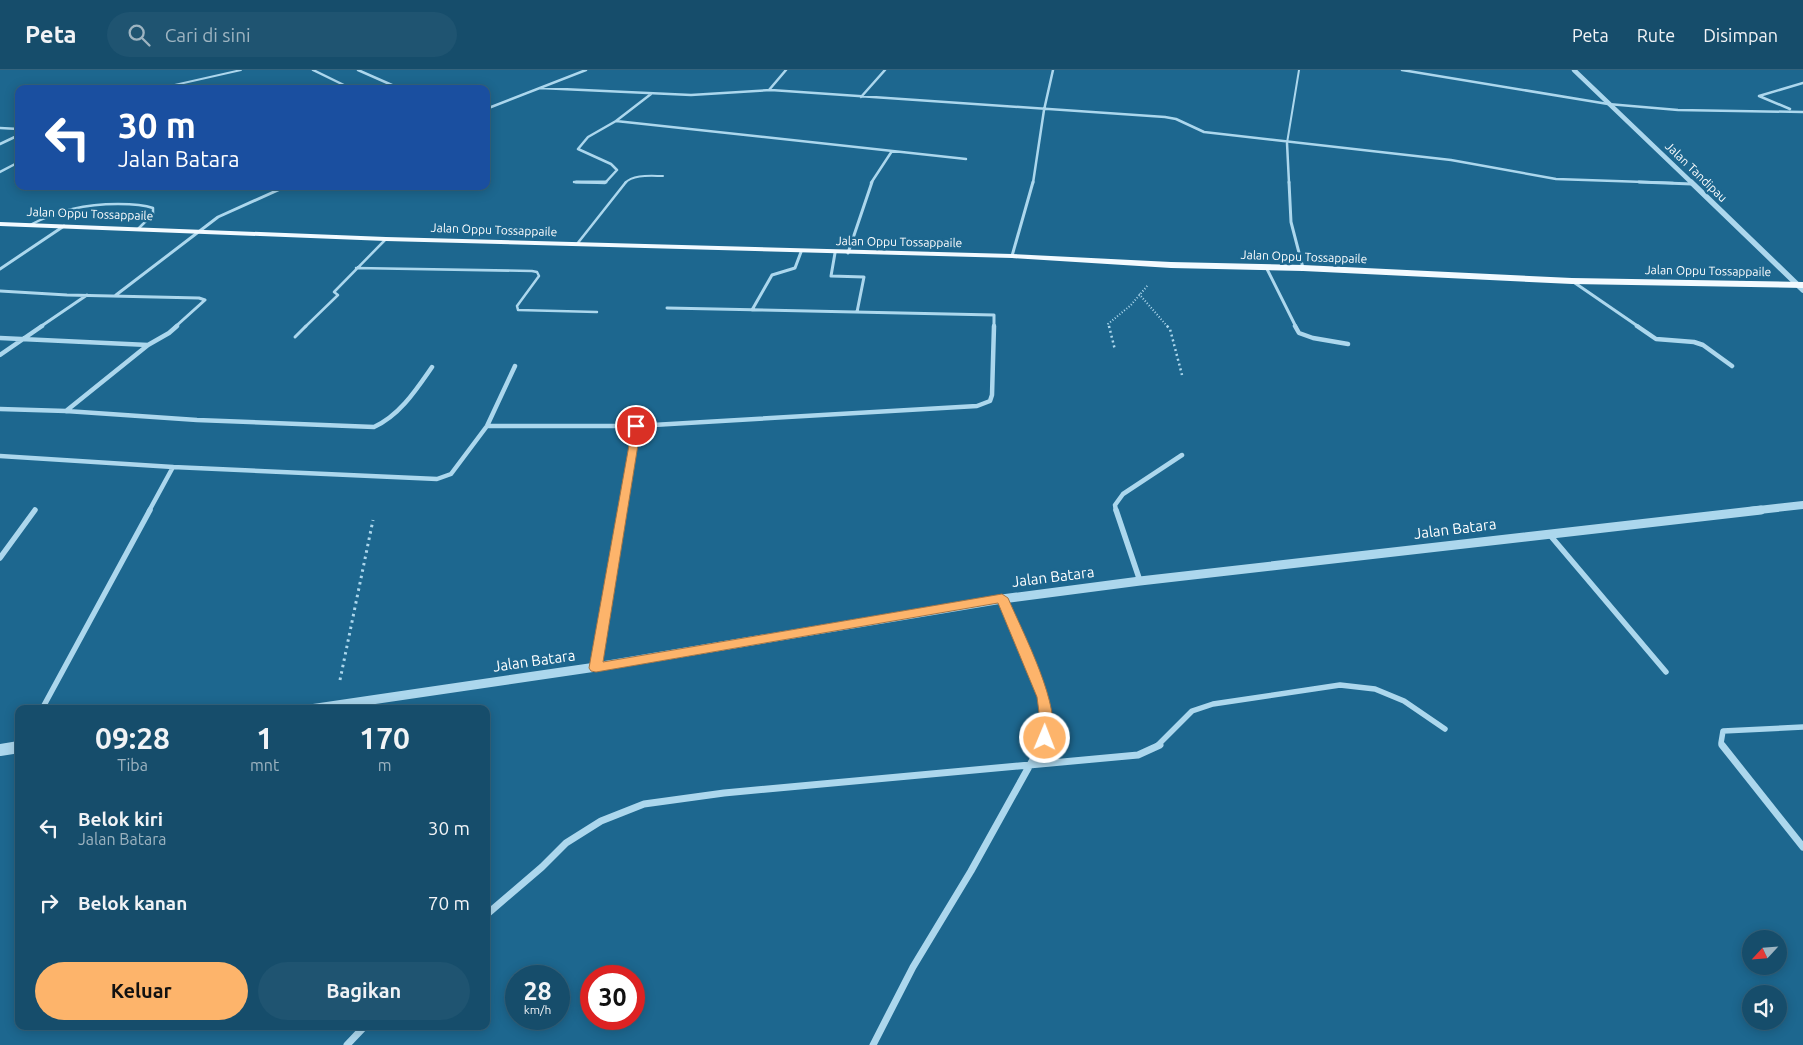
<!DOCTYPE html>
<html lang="id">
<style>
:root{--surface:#164d6b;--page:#1f5471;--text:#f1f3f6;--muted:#9eb4c1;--line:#35647e;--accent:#fdb46b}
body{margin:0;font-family:Ubuntu,sans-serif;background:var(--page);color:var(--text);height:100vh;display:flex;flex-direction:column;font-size:19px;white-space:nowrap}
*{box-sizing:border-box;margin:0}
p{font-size:16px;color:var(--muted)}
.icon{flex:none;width:28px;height:28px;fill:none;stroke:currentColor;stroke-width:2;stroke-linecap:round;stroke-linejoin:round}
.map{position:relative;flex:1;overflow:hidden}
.panel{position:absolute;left:15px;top:635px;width:475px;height:325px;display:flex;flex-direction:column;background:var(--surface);border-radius:10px;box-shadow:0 2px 12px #0003,0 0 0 1px var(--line)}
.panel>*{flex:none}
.guide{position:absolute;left:15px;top:15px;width:475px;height:105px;border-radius:10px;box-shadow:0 2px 12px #0003,0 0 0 1px var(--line);background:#1a4fa0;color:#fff;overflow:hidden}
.needle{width:32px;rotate:244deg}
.fabs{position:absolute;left:1742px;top:860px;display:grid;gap:10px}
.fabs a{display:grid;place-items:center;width:45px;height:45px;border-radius:50%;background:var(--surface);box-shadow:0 2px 12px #0003,0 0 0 1px var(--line);font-size:25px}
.speed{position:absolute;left:505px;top:895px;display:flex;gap:10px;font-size:25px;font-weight:700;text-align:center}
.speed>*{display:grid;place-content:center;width:65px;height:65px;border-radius:50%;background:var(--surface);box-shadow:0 2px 12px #0003,0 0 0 1px var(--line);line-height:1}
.speed small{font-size:12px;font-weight:400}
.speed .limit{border:8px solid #d22;background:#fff;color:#111}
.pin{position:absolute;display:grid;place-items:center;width:42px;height:42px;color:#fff;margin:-21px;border:2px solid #fff;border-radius:50%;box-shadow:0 1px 5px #0007}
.me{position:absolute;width:55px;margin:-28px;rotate:1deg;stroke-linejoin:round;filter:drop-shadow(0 0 4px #0008)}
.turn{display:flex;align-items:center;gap:18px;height:105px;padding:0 20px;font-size:22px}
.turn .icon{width:65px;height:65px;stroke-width:2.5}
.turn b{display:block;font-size:35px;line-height:42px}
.eta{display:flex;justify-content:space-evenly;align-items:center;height:85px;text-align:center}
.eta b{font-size:30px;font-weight:700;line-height:35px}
.button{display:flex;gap:10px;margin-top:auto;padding:10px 20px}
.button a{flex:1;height:58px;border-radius:30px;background:var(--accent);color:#111;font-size:20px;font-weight:700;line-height:58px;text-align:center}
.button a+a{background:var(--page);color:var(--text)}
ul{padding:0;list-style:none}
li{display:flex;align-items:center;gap:15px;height:75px;padding:0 20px}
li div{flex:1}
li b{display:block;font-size:19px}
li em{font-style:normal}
header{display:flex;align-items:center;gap:30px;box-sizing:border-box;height:70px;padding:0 25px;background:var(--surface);border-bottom:1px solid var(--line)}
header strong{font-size:24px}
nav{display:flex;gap:28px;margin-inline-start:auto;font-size:18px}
.search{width:350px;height:45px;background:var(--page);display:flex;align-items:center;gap:12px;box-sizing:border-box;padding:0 18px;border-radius:28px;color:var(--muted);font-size:19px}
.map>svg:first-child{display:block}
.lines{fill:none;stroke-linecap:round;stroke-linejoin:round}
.path-far2{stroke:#acd7ed;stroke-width:2;stroke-dasharray:1 2;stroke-linecap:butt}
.path-far1{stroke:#acd7ed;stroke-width:2.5;stroke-dasharray:2 3;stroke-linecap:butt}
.path{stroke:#acd7ed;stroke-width:3;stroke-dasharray:2.5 4;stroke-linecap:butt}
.service-far2{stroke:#acd7ed;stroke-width:2}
.service-far1{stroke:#acd7ed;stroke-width:2.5}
.service{stroke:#acd7ed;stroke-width:3}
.minor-far4{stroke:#acd7ed;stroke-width:2.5}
.minor-far3{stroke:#acd7ed;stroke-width:3}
.minor-far2{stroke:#acd7ed;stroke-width:4.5}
.minor-far1{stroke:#acd7ed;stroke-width:5.5}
.minor{stroke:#acd7ed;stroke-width:7}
.tertiary-far4{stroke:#acd7ed;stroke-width:4.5}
.tertiary-far3{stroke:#acd7ed;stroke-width:5.5}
.tertiary-far2{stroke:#acd7ed;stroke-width:8}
.tertiary-far1{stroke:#acd7ed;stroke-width:9}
.tertiary{stroke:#acd7ed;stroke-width:12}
.primary{fill:#f3faff;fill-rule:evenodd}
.route{fill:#fdb46b;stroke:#a47546}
.labels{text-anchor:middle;stroke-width:5;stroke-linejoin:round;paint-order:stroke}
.far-street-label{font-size:12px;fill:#fff;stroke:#1d678f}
.street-label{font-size:15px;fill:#fff;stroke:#1d678f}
</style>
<header>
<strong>Peta</strong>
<div class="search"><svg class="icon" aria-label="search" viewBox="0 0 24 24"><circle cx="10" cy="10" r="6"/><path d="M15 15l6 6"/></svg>Cari di sini</div>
<nav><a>Peta</a><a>Rute</a><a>Disimpan</a></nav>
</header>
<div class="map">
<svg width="1803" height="975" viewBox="0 0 1803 975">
<rect width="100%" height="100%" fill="#1d678f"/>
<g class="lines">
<path class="path-far2" d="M 1139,224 L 1168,257
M 1109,257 L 1108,254 L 1131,235 L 1148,215"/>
<path class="path-far1" d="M 1109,256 L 1115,280
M 1167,256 L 1170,259 L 1182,305"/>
<path class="path" d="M 340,610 L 373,450"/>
<path class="service-far2" d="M 157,19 L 241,0
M 1287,73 L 1299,0
M 625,113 C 633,104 651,106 663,106"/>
<path class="service-far1" d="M 30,155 C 59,140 85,134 118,134 C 130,134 142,134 153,138 L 153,144 L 138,159
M 577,174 L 626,112
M 356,198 L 532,201 L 537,202 L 539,206 L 517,236 L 518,240 L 597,242
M 305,257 L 338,225 L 334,222 L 386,169"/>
<path class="service" d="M 295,267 L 306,256"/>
<path class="minor-far4" d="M 313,0 L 352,19
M 358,0 L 401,19
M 1402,0 L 1608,34 L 1678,40 L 1803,42
M 540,18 L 691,25 L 771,20 L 1165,47 L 1176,49 L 1204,62 L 1451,90 L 1556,109 L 1673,113
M 769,20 L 786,0
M 651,24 L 616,51 L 966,89
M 861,27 L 885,0
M 486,39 L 586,0
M 1790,39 L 1759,26 L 1803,13
M 0,58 L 19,59
M 1287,73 L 1289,113
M 0,74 L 19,65
M 0,102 L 19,92
M 574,112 L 605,113 L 617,100 L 611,94 L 578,79 L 588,67 L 616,51
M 871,113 L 892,81
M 1033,113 L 1044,40 L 1053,0"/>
<path class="minor-far3" d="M 576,112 L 606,112
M 1289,112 L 1291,152 L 1303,198
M 1639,112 L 1692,114
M 835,183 L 831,206 L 864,207 L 857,242
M 848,183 L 872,112
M 1012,186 L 1033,112
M 1266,197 L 1296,257
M 0,199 L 64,156
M 1572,211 L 1639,257
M 0,221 L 67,225 L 199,228 L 205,230 L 175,257
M 116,225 L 218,147 L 287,116
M 667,238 L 994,245 L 994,257
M 752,240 L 772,205 L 795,198 L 801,182
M 40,257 L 87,225"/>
<path class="minor-far2" d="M 1295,256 L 1299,263 L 1313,268 L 1348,274
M 1637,256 L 1656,269 L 1694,272 L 1703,275 L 1732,296
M 0,268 L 148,275
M 0,285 L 42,256
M 0,339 L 66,341 L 197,350 L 374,357 C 400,345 416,320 432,297
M 66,341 L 148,275 L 169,263 L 177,256
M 487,356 L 636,356
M 0,386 L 173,397 L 149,441
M 173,397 L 437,409 L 451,404 L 487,356 L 515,296
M 622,441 L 636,356 L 977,336 L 990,331 L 992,325 L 994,256
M 1116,441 L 1115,435 L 1123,424 L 1182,385"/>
<path class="minor-far1" d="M 1116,440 L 1140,511
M 1549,464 L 1666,602
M 0,488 L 35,440
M 1003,529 C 1018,563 1060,641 1041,676
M 596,597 L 622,440
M 42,639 L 150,440
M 1157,676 L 1192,641 L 1213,634 L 1340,615 L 1375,619 L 1404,631 L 1445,659
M 1723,676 L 1721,673 L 1723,661 L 1803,657"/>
<path class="minor" d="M 1722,675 L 1803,777
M 486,845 L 542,797 L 566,773 L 601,751 L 644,734 L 724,723 L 1138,685 L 1160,675
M 347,975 L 365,956
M 873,975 L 913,897 L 971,801 L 1041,675"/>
<path class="tertiary-far4" d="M 1574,0 L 1692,113"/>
<path class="tertiary-far3" d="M 1691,112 L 1803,220"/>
<path class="tertiary-far2" d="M 1750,441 L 1803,435"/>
<path class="tertiary-far1" d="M 310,639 L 596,597 L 1002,529 L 1140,511 L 1761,440"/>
<path class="tertiary" d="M 0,680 L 19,677"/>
<path class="primary" d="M 0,152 L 386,167 L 1012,184 L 1171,192 L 1303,195 L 1572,208 L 1803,212 L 1803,218 L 1572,214 L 1303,201 L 1171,198 L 1012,188 L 386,171 L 0,156 Z"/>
</g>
<path class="route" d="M 633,353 L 640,353 L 641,356 L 603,592 L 1002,524 L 1008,528 C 1021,559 1065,642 1050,671 L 1045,673 L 1040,671 L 1038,668 L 1040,650 L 1037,627 L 998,533 L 596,602 L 591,601 L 589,598 Z"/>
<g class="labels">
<g class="far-street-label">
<text transform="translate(1696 102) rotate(44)" y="4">Jalan Tandipau</text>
<text transform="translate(90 144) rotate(2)" y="4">Jalan Oppu Tossappaile</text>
<text transform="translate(494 160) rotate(2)" y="4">Jalan Oppu Tossappaile</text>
<text transform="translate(899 172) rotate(1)" y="4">Jalan Oppu Tossappaile</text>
<text transform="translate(1304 187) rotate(2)" y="4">Jalan Oppu Tossappaile</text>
<text transform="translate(1708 201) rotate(1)" y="4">Jalan Oppu Tossappaile</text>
</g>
<g class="street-label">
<text transform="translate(1455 459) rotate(-7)" y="5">Jalan Batara</text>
<text transform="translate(1053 507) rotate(-7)" y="5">Jalan Batara</text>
<text transform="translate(534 591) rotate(-8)" y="5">Jalan Batara</text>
</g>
</g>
</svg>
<div class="fabs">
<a><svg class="needle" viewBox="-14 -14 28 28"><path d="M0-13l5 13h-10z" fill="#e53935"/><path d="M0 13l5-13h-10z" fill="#9eb4c1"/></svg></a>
<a><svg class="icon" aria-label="sound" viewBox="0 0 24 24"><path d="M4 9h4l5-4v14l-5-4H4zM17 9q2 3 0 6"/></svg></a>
</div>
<div class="speed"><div>28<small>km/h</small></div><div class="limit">30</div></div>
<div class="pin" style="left:636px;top:356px;background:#d93025"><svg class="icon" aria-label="arrive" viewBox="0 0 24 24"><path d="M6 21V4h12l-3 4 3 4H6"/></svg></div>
<svg class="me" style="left:1045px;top:668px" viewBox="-20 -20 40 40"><circle r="17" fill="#fdb46b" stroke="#fff" stroke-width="3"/><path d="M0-11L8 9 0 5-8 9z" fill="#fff"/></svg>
<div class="guide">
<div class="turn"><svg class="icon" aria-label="left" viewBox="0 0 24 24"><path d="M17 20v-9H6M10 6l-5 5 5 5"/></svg><div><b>30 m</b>Jalan Batara</div></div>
</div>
<section class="panel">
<div class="eta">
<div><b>09:28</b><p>Tiba</p></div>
<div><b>1</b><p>mnt</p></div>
<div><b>170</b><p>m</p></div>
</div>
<ul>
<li><svg class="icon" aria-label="left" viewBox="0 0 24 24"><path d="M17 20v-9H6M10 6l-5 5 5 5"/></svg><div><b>Belok kiri</b><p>Jalan Batara</p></div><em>30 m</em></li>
<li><svg class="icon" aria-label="right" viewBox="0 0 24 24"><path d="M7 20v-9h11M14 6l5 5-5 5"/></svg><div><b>Belok kanan</b></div><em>70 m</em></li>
</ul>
<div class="button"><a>Keluar</a><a>Bagikan</a></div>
</section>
</div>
